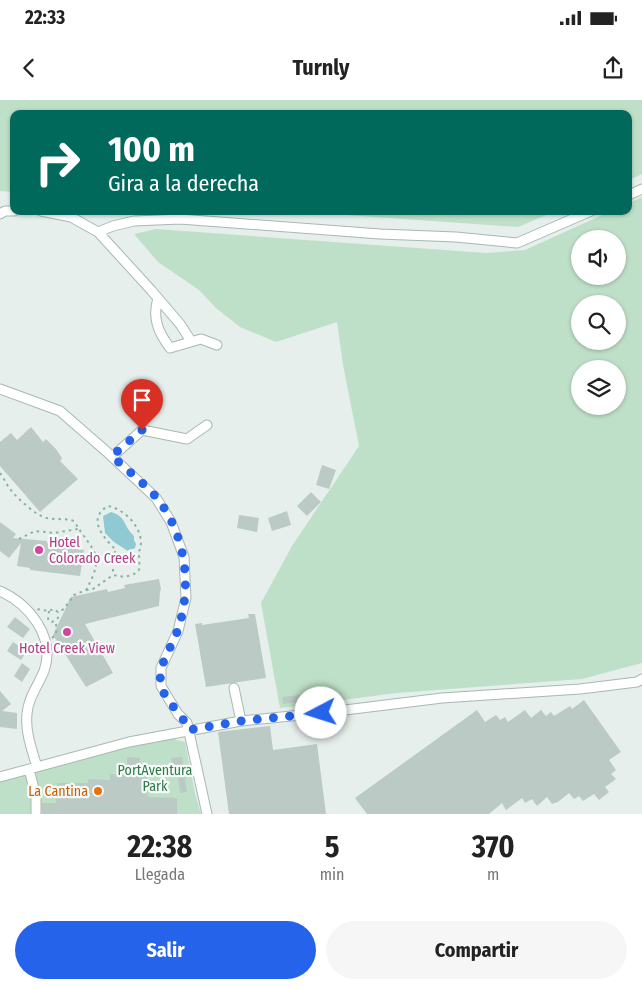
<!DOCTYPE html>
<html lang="es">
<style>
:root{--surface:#fff;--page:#f6f6f6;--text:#222;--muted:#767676;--accent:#2563eb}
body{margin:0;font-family:"Fira Sans Condensed",sans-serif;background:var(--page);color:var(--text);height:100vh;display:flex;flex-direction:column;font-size:19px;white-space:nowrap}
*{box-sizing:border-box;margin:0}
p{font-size:16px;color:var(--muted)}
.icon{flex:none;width:28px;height:28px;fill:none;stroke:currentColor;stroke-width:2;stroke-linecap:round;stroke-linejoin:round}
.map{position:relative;height:714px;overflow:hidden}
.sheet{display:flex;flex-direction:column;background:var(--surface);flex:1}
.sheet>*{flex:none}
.banner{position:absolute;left:10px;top:10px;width:622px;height:105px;border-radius:10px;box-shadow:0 1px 4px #0004;background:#00695c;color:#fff;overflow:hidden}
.controls{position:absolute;left:571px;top:130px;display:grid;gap:10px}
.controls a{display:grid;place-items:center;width:55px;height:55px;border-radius:50%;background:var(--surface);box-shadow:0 1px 4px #0004;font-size:25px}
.pin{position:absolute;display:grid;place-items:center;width:42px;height:42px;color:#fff;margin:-51px -21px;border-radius:50% 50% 50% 0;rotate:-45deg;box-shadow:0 0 5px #0007}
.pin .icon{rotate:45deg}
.me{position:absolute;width:55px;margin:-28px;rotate:265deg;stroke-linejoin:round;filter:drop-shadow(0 0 4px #0008)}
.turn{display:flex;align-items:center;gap:18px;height:105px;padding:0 15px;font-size:22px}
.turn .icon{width:65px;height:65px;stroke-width:2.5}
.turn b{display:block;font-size:35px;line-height:42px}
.eta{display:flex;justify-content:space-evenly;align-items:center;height:85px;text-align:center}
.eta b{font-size:30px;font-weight:700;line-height:35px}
.primary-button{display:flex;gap:10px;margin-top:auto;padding:10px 15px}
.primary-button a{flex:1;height:58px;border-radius:30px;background:var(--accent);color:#fff;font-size:20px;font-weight:700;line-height:58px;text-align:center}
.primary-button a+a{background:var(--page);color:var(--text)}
.status{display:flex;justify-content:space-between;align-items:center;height:35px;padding:0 25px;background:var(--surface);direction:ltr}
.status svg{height:14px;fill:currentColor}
header{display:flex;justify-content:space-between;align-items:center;height:65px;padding:0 15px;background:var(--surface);font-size:22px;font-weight:700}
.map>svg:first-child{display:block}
.green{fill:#bfe0c8;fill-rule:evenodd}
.water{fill:#8ec9d4}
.building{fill:#bbcac4}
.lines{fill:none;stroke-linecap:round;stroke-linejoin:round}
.minor-casing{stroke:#a8b8b2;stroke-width:11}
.path{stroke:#86b3a5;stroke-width:2;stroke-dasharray:2.5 4;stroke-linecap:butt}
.minor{stroke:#fff;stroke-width:9}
.route{stroke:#2563eb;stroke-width:9;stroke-dasharray:0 16.2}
.hotel-dot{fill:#d1479c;stroke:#f7fbf9;stroke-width:2}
.food-dot{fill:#e8710a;stroke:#f7fbf9;stroke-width:2}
.labels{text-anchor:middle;stroke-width:4.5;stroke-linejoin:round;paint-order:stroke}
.hotel-label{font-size:14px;fill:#b23c85;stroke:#f7fbf9;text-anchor:start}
.park-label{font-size:14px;fill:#2d7a4b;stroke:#f7fbf9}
.food-label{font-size:14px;fill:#c56008;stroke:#f7fbf9;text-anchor:end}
</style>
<div class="status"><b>22:33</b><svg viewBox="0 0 49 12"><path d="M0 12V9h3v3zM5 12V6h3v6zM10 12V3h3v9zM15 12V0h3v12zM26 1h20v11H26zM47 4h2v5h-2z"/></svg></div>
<header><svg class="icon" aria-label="back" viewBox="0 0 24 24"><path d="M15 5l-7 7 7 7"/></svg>Turnly<svg class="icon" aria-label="share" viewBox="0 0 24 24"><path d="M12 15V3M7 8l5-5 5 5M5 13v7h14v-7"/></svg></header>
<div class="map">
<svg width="642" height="714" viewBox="0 0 642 714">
<rect width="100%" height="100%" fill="#e6efeb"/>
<path class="green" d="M 0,0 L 642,0 L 642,74 L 629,80 L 629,14 L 14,14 L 14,92 L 0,91 Z
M 642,97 L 642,563 L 582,579 L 397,593 L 280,608 L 261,503 L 292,446 L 359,346 L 343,265 L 337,222 L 276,242 L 240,227 L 216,208 L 199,190 L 158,162 L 134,134 L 156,129 L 486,153 L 525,150 L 611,111 L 629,111 L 629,103 ZM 580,139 L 618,139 L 618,176 L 580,176 ZM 580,204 L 618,204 L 618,241 L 580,241 ZM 580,269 L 618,269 L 618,306 L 580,306 Z
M 290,111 L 556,111 L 518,127 Z
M 166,637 L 185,642 L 195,693 L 201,714 L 0,714 L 0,682 Z"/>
<path class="water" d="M 111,412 C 123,416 123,420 128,429 C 130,432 132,434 134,436 L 134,440 L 136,444 L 135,448 L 128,451 L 114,442 L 105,433 L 103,416 Z"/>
<path class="building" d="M 31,327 L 43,342 L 46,339 L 56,349 L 62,358 L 60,361 L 78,379 L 40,412 L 0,366 L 0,342 L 11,333 L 17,340 Z
M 322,365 L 336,370 L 329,389 L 316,385 Z
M 311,392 L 321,402 L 307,416 L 297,406 Z
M 287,411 L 291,425 L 272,431 L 268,418 Z
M 239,415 L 259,418 L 257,432 L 237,428 Z
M 0,422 L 16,434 L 13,438 L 47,441 L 47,443 L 74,447 L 74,449 L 84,450 L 80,476 L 30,470 L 30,468 L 17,466 L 21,443 L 9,458 L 0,451 Z
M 159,479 L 161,489 L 160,492 L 159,506 L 85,524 L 113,573 L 86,587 L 53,535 L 71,497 L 107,489 L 108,492 L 125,488 L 124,485 Z
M 248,514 L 255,514 L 266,578 L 206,587 L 195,524 L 202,523 L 202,525 L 249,518 Z
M 15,517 L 30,529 L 23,538 L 7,527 Z
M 13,542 L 27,551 L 21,560 L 7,551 Z
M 22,563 L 30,569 L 22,582 L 14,576 Z
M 0,591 L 11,604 L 2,611 L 17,613 L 17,629 L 0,627 Z
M 307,594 L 308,600 L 283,604 L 282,597 Z
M 584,600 L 621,652 L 609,660 L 616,670 L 611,674 L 616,679 L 605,687 L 609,692 L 599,700 L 594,694 L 583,701 L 579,696 L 574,699 L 569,693 L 558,702 L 552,704 L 547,697 L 537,706 L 532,699 L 525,703 L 522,698 L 506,710 L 502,703 L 489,714 L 367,714 L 355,698 L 477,610 L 485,622 L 496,615 L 500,620 L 505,617 L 508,622 L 525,610 L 531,618 L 541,610 L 546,616 L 551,612 L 554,616 L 570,606 L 572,609 Z
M 270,626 L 273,650 L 317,644 L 326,714 L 229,714 L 218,632 Z
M 127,657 L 140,658 L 140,667 L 147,667 L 148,697 L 177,698 L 177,714 L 42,714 L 42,703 L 56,703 L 57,683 L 88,683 L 88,679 L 110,680 L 110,674 L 127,675 Z
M 182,657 L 187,692 L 180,693 L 177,670 L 173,670 L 171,658 Z"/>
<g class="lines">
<g class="minor-casing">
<path id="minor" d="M 629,95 L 642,89
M 41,111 L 71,117 L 98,132 L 151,190 L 180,224 L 191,241
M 0,114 L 5,111 L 14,111
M 98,132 L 113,126 L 134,121 L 180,119 L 380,134 L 456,137 L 517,143 L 591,111
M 158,198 C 152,218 158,232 170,248 L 201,239 L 217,245
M 0,289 L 60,311 L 107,352 L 156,398 L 171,422 L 184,457 L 186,498 L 178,531 L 161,568 L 161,586 L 178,614 L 187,623 L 207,714
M 112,357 L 142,330 L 187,339 L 207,325
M 0,491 C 29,504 56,537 44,571 C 38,586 28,598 27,614 C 25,632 32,650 37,667
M 234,588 L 241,621
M 29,669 L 36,697 L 36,714
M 0,677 L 129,642 L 241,621 L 321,613 L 442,598 L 580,589 L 637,582 L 642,579"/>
</g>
<path class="path" d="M 0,373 C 4,378 6,384 10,389 C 17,398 36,416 47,418 C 56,420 65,418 74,421 C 92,452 107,452 86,490 L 74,495 L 64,509 L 58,512 L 53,509 L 49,511 L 36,509
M 19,439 L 35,431 L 54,433 L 78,429
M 113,456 L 113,475
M 86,490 L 93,489 L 113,475 C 124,477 131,478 139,470 C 140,465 139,459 139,454 C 139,450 141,447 141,442 C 140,425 124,409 108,406 C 86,419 104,438 116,450 L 113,456 L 106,457 L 97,463
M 49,511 L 48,520 L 52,522 L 58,518 L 58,512
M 52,538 C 58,534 57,527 55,521"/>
<use href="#minor" class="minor"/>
</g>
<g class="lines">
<path class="route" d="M 142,330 L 112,356 C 127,370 144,383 157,398 C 186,435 193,488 177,532 C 171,549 157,566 161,585 C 164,600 184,616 189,630 L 241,621 L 321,613"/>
</g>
<g class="hotel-dot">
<circle cx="39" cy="450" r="5"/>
<circle cx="67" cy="532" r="5"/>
</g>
<circle class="food-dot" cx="98" cy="691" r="5"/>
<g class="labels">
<g class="hotel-label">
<text x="49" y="447">Hotel<tspan x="49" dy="16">Colorado Creek</tspan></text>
<text x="67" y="553" text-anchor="middle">Hotel Creek View</text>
</g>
<g class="park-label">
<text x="155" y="675">PortAventura<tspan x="155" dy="16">Park</tspan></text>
</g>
<g class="food-label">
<text x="88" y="696">La Cantina</text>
</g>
</g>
</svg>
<div class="controls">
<a><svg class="icon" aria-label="sound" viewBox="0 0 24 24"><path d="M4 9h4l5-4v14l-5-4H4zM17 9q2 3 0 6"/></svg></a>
<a><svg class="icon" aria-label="search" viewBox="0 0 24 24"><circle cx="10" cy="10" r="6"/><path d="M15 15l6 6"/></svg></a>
<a><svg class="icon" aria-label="layers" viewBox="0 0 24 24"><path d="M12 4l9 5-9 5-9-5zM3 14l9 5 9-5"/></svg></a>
</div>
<div class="pin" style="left:142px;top:330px;background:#d93025"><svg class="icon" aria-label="arrive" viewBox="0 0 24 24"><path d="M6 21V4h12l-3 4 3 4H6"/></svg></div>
<svg class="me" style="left:321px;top:613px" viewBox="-20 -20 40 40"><circle r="19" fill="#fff"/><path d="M0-13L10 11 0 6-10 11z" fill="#2563eb"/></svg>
<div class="banner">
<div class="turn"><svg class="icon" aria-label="right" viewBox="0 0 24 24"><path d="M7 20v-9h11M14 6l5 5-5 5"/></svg><div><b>100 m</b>Gira a la derecha</div></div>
</div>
</div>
<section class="sheet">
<div class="eta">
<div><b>22:38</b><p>Llegada</p></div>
<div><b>5</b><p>min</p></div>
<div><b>370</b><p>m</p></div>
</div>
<div class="primary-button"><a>Salir</a><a>Compartir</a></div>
</section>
